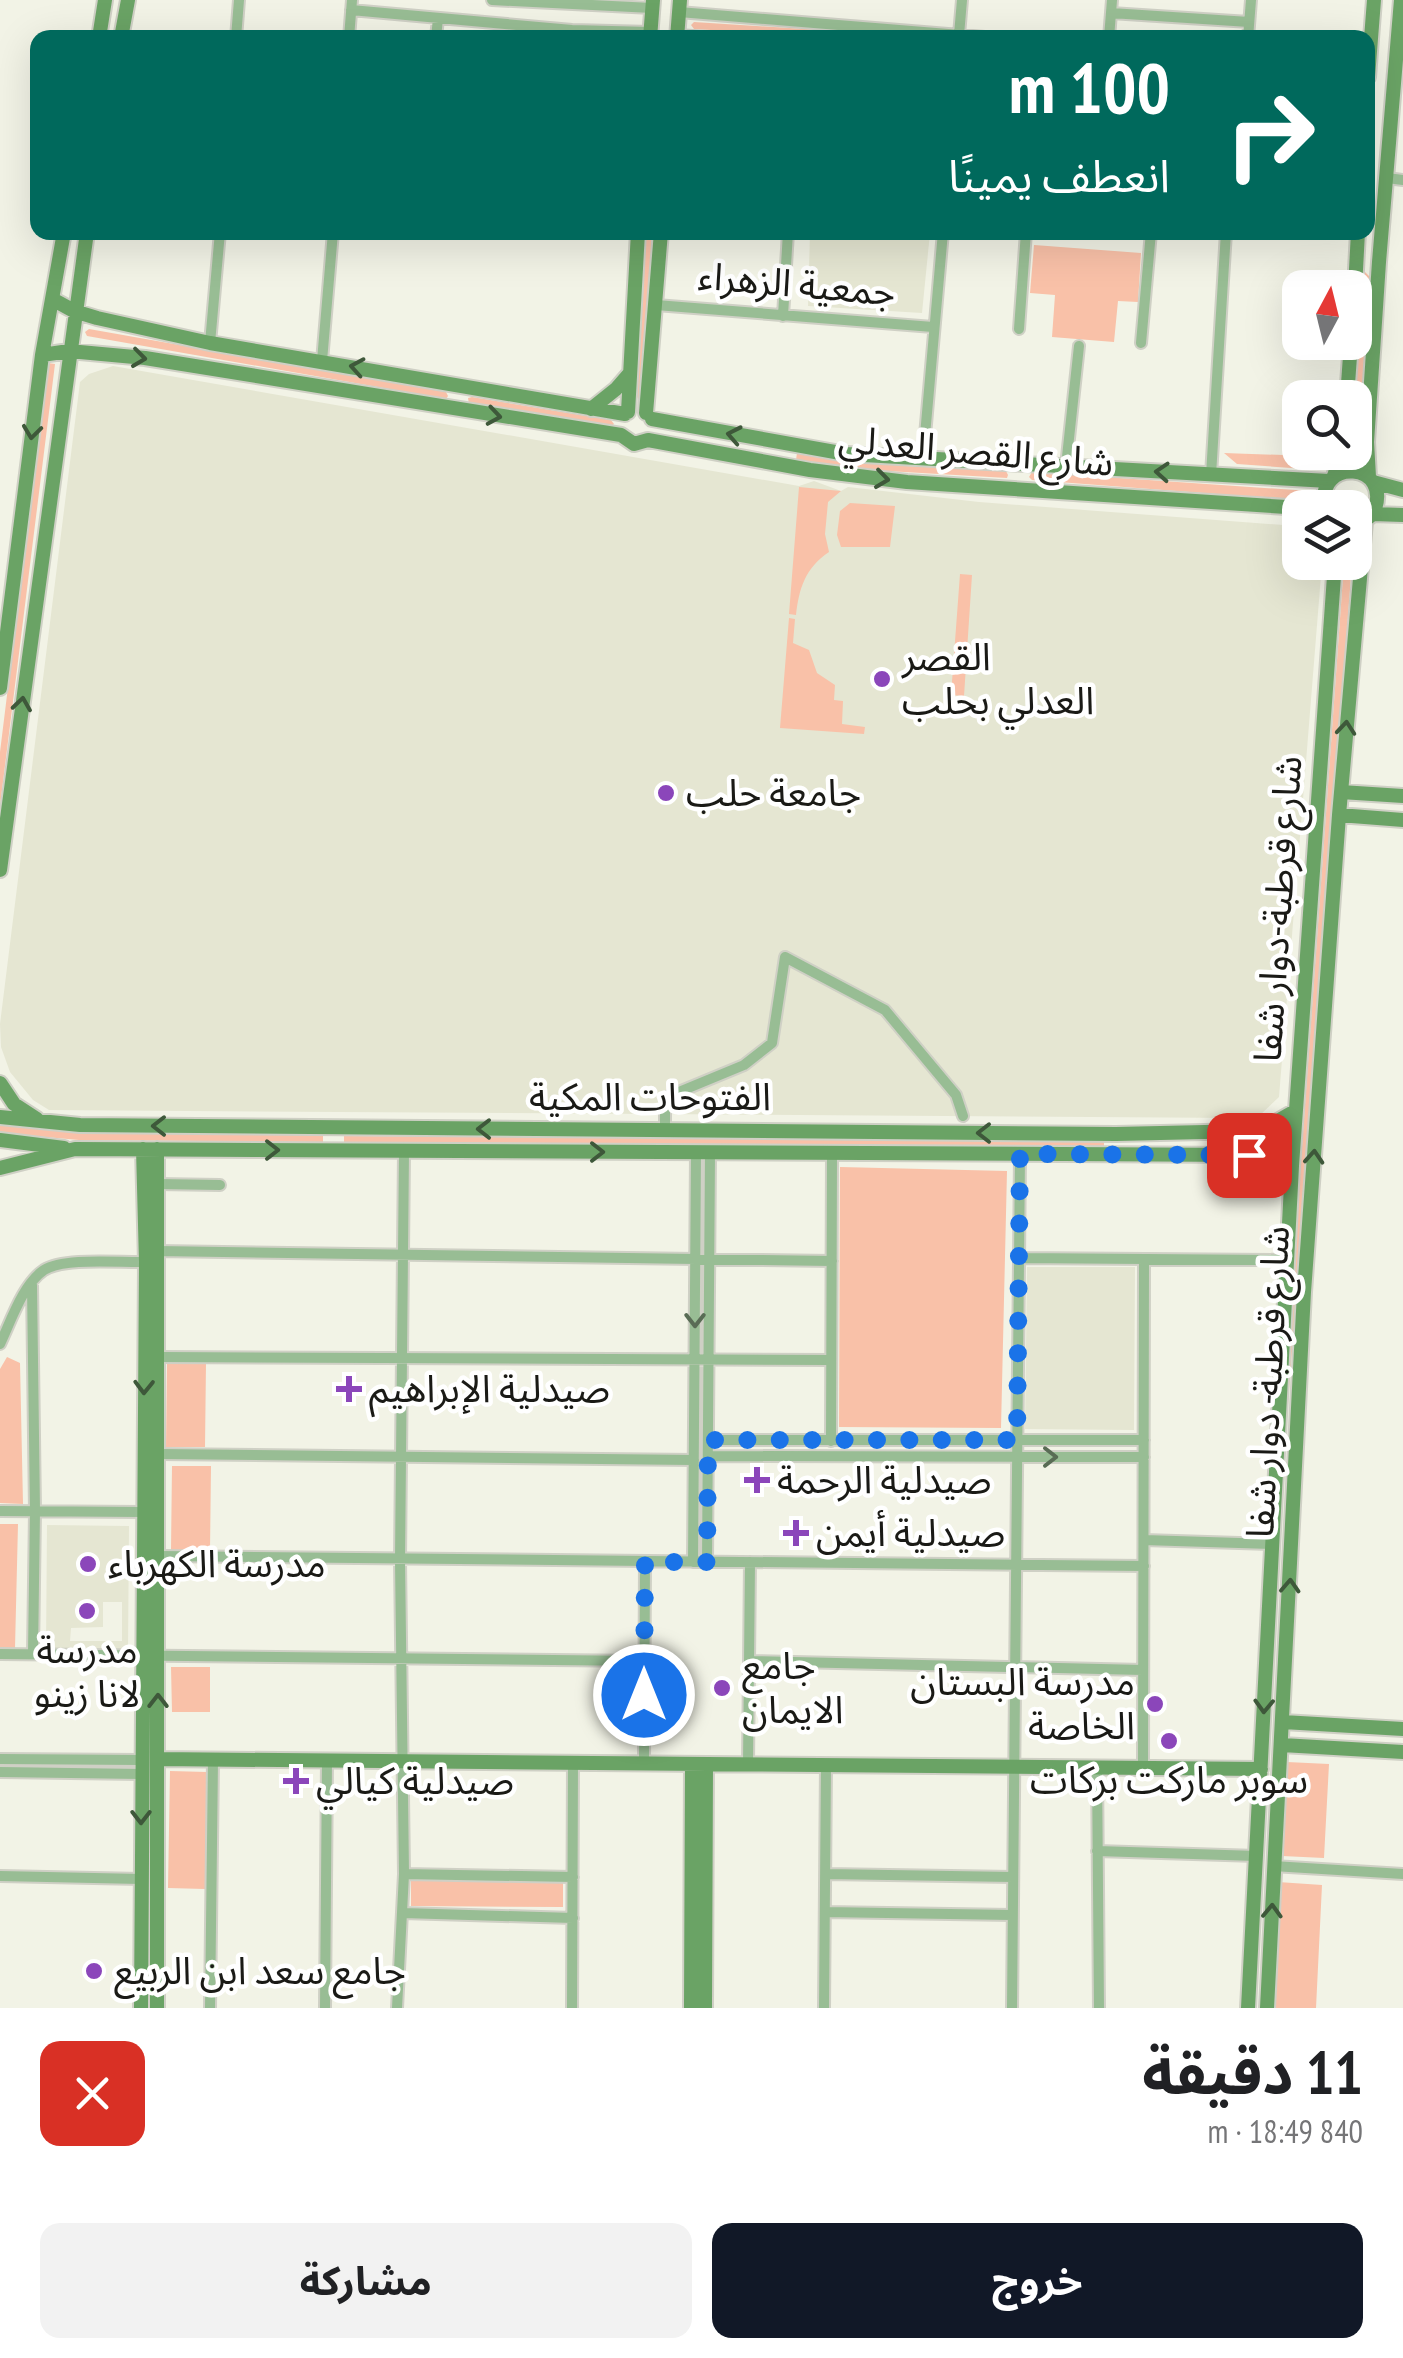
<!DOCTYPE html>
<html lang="ar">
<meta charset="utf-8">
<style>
:root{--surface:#fff;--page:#f2f2f2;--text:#202124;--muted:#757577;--accent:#111827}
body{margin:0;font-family:"PT Sans Narrow","Noto Sans Arabic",sans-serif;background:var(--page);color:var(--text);direction:rtl;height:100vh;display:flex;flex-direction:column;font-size:38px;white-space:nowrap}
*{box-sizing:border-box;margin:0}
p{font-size:32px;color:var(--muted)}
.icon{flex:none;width:55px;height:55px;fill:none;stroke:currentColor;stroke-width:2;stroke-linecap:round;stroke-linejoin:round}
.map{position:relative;height:2008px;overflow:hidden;direction:ltr}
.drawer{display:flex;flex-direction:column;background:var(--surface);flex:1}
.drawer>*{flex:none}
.hud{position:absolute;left:30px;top:30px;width:1345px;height:210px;border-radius:20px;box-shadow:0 10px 40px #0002;direction:rtl;background:#00695c;color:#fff;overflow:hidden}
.needle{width:65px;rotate:7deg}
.tools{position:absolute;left:1282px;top:270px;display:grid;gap:20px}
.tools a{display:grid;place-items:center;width:90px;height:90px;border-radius:20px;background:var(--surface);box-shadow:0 10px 40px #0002;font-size:50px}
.pin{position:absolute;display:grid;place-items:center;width:85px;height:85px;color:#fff;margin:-42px;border-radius:20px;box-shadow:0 5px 15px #0006}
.me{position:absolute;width:110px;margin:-55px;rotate:0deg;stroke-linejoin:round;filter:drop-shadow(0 0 8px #0008)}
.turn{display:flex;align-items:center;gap:35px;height:210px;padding:0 40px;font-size:45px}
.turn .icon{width:130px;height:130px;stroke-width:2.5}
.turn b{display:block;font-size:70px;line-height:85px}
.round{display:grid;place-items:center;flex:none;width:105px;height:105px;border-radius:20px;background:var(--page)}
.summary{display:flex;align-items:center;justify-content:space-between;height:170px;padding:0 40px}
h1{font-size:60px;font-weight:700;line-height:75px}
.primary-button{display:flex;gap:20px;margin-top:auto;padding:20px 40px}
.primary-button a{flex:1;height:115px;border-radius:20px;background:var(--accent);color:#fff;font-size:40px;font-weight:700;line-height:115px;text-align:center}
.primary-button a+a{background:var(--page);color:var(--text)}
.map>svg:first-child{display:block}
.built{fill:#e5e6d2;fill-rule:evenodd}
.green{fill:#f9c1a8}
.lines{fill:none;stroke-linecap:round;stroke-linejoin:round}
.street-casing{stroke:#cfd0c5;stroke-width:14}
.secondary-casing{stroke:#cfd0c5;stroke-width:18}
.street{stroke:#98bd94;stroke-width:10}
.secondary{stroke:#6aa365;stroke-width:14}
.oneway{stroke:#3e583a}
.oneway2{stroke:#596c55}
.route{stroke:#1a73e8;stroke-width:18;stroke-dasharray:0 32.4}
.poi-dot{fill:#8b46ba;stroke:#fff;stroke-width:4}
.labels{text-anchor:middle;stroke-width:9;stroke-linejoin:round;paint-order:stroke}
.street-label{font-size:38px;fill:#1a1a16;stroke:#fff}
.poi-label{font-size:38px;fill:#1a1a16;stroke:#fff;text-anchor:start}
</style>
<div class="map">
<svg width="1403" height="2008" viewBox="0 0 1403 2008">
<rect width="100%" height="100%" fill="#f2f3e6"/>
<path class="built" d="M 810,233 L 930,233 L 922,313 L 808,306 Z
M 113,366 L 799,486 L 814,481 L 841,491 L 848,487 L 979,502 L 1296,526 L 1300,529 L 1300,562 L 1322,563 L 1279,1097 L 1259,1116 L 1240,1118 L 49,1110 L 33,1100 L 10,1072 L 1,1047 L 0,1024 L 78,398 L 80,382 L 89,374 Z
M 1027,1267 L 1135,1267 L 1134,1430 L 1025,1429 Z
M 47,1525 L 129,1526 L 128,1650 L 46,1649 ZM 122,1602 L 122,1641 L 70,1641 L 71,1628 L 103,1627 L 103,1602 Z"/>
<path class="green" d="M 694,22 L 929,37 L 824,37 L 694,29 L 691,25 Z
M 645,233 L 652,233 L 643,397 L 639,400 L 636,395 Z
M 1034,245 L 1141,253 L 1138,302 L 1118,301 L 1114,342 L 1052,337 L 1055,295 L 1030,293 Z
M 1365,272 L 1369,276 L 1361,458 L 1347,457 L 1349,453 L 1355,452 L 1355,397 Z
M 89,329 L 446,392 L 448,396 L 446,399 L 87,336 L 85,332 Z
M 48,363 L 55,364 L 0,806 L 0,752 Z
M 472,397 L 611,420 L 614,424 L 610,428 L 469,404 L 468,398 Z
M 797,453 L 906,466 L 1006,471 L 1008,475 L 1007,478 L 870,470 L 796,460 Z
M 1224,453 L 1311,456 L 1312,453 L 1327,453 L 1317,466 L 1305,469 L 1237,464 Z
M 1032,472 L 1310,491 L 1310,501 L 1032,480 L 1029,477 Z
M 799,487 L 841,491 L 828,502 L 825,534 L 829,552 C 805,568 799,589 796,615 L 789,614 Z
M 850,503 L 895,506 L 890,547 L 841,547 L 837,535 L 840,511 Z
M 1344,563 L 1352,563 L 1282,1483 L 1278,1480 Z
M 960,574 L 972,575 L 964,696 L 951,695 Z
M 789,618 L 795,619 L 793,643 L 809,650 L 817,673 L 835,685 L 834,700 L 843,701 L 842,724 L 865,727 L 864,734 L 780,728 Z
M 0,1125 L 79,1133 L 323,1135 L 323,1142 L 79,1140 L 0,1133 Z
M 344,1136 L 1104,1141 L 1104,1146 L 344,1142 Z
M 840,1167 L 1007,1171 L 1001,1428 L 839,1427 Z
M 7,1357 L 20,1363 L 23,1504 L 0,1503 L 0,1369 Z
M 167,1362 L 206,1363 L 205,1447 L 166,1447 Z
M 172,1466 L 211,1466 L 210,1551 L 171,1550 Z
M 0,1524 L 18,1524 L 15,1648 L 0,1648 Z
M 171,1667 L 210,1667 L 210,1712 L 172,1712 Z
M 1287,1762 L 1329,1764 L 1324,1858 L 1282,1856 Z
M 170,1771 L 207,1772 L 205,1889 L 168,1888 Z
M 411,1879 L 563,1881 L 563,1907 L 411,1906 Z
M 1278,1882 L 1322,1885 L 1316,2008 L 1272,2008 Z"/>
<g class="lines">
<g class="street-casing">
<path id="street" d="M 492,0 L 652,8
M 351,10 L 572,30 L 651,32
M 679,12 L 997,38
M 1111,13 L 1249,22
M 678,35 L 721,38
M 959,35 L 962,0
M 236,38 L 239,0
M 349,38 L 352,0
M 436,38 L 438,18
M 1109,38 L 1112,0
M 1248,38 L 1251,0
M 1387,178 L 1403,180
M 656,305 L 933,327
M 783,316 L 788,232
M 1019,329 L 1026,232
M 210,343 L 220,232
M 1141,343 L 1151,232
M 322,361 L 333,232
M 923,458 L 943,232
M 1066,466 L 1079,346
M 1211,475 L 1226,232
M 665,1130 L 665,1103 L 669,1096 L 744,1065 L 772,1043 L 785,957 L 885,1010 L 956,1095 L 963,1116
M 157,1184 L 220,1185
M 1019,1258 L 1287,1260
M 32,1285 L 35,1511 L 33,1654
M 0,1344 C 11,1321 23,1284 44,1270 C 65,1257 121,1263 146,1262 L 157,1251 L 832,1261
M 159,1357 L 831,1360
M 708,1440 L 1144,1440
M 831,1441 L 832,1153
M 159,1454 L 694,1460
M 708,1456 L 1144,1457
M 0,1511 L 143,1512
M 1144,1540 L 1271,1544
M 159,1556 L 1144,1566
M 693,1562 L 696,1153
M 707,1562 L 710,1153
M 0,1654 L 644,1661
M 749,1661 L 1143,1670
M 0,1759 L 140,1760
M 644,1763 L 645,1562
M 748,1764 L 750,1562
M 1097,1766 L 1099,2008
M 1143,1767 L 1144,1259
M 0,1772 L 141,1774
M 1097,1851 L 1257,1856
M 1273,1866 L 1403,1874
M 404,1874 L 573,1877
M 826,1874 L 1013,1877
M 0,1876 L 141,1879
M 825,1912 L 1012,1915
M 403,1913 L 573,1918
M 210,2008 L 213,1760
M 325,2008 L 327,1760
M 397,2008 L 404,1874 L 400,1560 L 404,1151
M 572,2008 L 573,1763
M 824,2008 L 826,1764
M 1012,2008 L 1020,1154"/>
</g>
<g class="secondary-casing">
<path id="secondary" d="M 99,38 L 105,0
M 121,38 L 128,0
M 650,38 L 653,0
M 677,38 L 680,0
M 1368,77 L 1374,0
M 1355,288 L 1358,232
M 52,299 L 74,311 L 97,318 L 210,343 L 625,414
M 42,355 L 69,351 L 145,358 L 621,435 L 634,444 L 648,440 L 810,470 L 907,482 L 1302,508
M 1347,398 L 1351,342
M 591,409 L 616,389 L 629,374
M 628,412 L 638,232
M 646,413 L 661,232
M 652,419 L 846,454 L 1329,481
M 1334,476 L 1342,452
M 1369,477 L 1367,442 L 1379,262 L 1401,0
M 1373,482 L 1403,490
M 1325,508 C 1314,456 1396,461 1373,514 L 1360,524
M 1373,514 L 1403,515
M 0,688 L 42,355 L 64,232
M 1341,792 L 1403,796
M 1339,815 L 1403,820
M 0,870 L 87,232
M 0,1083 L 14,1104 L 37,1119
M 0,1117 L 80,1125 L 1116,1134 L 1249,1131 L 1269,1126 L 1295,1111
M 0,1140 L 64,1148
M 0,1168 L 75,1149 L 1249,1155 L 1271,1157 L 1292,1166
M 1283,1722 L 1403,1729
M 1282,1745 L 1403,1752
M 158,1759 L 1261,1769
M 141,2008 L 146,1262 L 143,1149
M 157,2008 L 157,1149
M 691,2008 L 692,1764
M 705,2008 L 706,1764
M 1248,2008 L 1292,1166 L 1335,562
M 1267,2008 L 1304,1292 L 1339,815 L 1365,522"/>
</g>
<use href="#street" class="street"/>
<use href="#secondary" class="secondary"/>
</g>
<defs><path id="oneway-chevron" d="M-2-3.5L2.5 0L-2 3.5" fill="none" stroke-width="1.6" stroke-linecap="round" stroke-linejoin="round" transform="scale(2.5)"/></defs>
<g class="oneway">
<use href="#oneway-chevron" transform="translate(139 358) rotate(7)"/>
<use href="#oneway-chevron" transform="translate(357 367) rotate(-170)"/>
<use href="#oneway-chevron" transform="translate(494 416) rotate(9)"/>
<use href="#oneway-chevron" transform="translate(32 432) rotate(97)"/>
<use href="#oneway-chevron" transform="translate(734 435) rotate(-169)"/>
<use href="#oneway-chevron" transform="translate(1162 472) rotate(-176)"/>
<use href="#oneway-chevron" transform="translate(882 479) rotate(7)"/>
<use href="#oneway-chevron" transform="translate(22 704) rotate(-82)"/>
<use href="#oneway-chevron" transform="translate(1346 728) rotate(-85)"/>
<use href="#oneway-chevron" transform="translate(159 1126) rotate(-180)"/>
<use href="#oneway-chevron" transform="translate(484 1129) rotate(-180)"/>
<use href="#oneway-chevron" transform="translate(984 1133) rotate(-180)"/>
<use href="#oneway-chevron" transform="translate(272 1150)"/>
<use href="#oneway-chevron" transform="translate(597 1152)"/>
<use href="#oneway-chevron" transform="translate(1314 1157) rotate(-86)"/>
<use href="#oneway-chevron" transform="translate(144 1387) rotate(91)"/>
<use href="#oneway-chevron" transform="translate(1290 1586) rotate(-87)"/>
<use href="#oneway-chevron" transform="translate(158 1701) rotate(-90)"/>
<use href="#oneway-chevron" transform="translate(1264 1706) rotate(92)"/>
<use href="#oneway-chevron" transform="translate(141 1817) rotate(90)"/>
<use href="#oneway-chevron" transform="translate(1272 1911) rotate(-88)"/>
</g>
<g class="oneway2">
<use href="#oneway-chevron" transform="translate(695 1320) rotate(90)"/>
<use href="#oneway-chevron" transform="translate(1050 1457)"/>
</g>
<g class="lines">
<path class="route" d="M 644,1695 L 645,1562 L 707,1562 L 708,1440 L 1017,1440 L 1020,1154 L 1249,1155"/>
</g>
<g class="poi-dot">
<circle cx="882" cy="679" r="10"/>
<circle cx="666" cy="793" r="10"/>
<path d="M344 1374h10v10h10v10h-10v10h-10v-10h-10v-10h10z"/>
<path d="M752 1465h10v10h10v10h-10v10h-10v-10h-10v-10h10z"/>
<path d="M791 1518h10v10h10v10h-10v10h-10v-10h-10v-10h10z"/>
<circle cx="88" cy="1564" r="10"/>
<circle cx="87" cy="1611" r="10"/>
<circle cx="722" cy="1688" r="10"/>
<circle cx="1155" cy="1704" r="10"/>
<circle cx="1169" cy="1741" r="10"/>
<path d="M291 1766h10v10h10v10h-10v10h-10v-10h-10v-10h10z"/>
<circle cx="94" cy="1971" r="10"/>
</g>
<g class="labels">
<g class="street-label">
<text transform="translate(797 284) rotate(5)" y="13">جمعية الزهراء</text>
<text transform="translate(976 451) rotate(5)" y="13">شارع القصر العدلي</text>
<text transform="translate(1278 909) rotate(-86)" y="13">شارع قرطبة-دوار شفا</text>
<text x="650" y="1110">الفتوحات المكية</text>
<text transform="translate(1268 1382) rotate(-87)" y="13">شارع قرطبة- دوار شفا</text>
</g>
<g class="poi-label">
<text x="902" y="670">القصر<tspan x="902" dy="44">العدلي بحلب</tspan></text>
<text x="686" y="806">جامعة حلب</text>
<text x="369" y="1402">صيدلية الإبراهيم</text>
<text x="777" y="1493">صيدلية الرحمة</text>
<text x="816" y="1546">صيدلية أيمن</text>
<text x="108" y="1577">مدرسة الكهرباء</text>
<text x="87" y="1663" text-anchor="middle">مدرسة<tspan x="87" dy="44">لانا زينو</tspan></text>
<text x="742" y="1679">جامع<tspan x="742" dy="44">الايمان</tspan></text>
<text x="1135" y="1695" text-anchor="end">مدرسة البستان<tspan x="1135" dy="44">الخاصة</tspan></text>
<text x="1169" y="1793" text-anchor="middle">سوبر ماركت بركات</text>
<text x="316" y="1794">صيدلية كيالي</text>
<text x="114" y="1984">جامع سعد ابن الربيع</text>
</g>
</g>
</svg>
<div class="tools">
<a><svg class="needle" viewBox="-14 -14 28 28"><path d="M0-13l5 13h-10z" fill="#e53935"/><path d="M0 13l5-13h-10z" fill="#757577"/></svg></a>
<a><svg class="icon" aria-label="search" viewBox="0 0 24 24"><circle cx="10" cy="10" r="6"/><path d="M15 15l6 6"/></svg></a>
<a><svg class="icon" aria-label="layers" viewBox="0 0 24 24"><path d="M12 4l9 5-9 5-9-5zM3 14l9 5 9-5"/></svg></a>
</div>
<div class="pin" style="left:1249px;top:1155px;background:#d93025"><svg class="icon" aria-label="arrive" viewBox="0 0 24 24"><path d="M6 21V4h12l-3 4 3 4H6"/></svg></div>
<svg class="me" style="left:644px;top:1695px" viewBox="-20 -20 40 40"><circle r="17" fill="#1a73e8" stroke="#fff" stroke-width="3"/><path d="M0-11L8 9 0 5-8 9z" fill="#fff"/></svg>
<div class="hud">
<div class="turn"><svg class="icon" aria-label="right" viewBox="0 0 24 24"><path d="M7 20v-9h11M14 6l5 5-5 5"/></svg><div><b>100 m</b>انعطف يمينًا</div></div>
</div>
</div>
<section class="drawer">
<div class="summary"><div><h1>11 دقيقة</h1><p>840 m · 18:49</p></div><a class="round" style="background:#d93025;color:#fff"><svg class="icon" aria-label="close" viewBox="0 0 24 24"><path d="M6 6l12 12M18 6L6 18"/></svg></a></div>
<div class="primary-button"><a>خروج</a><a>مشاركة</a></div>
</section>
